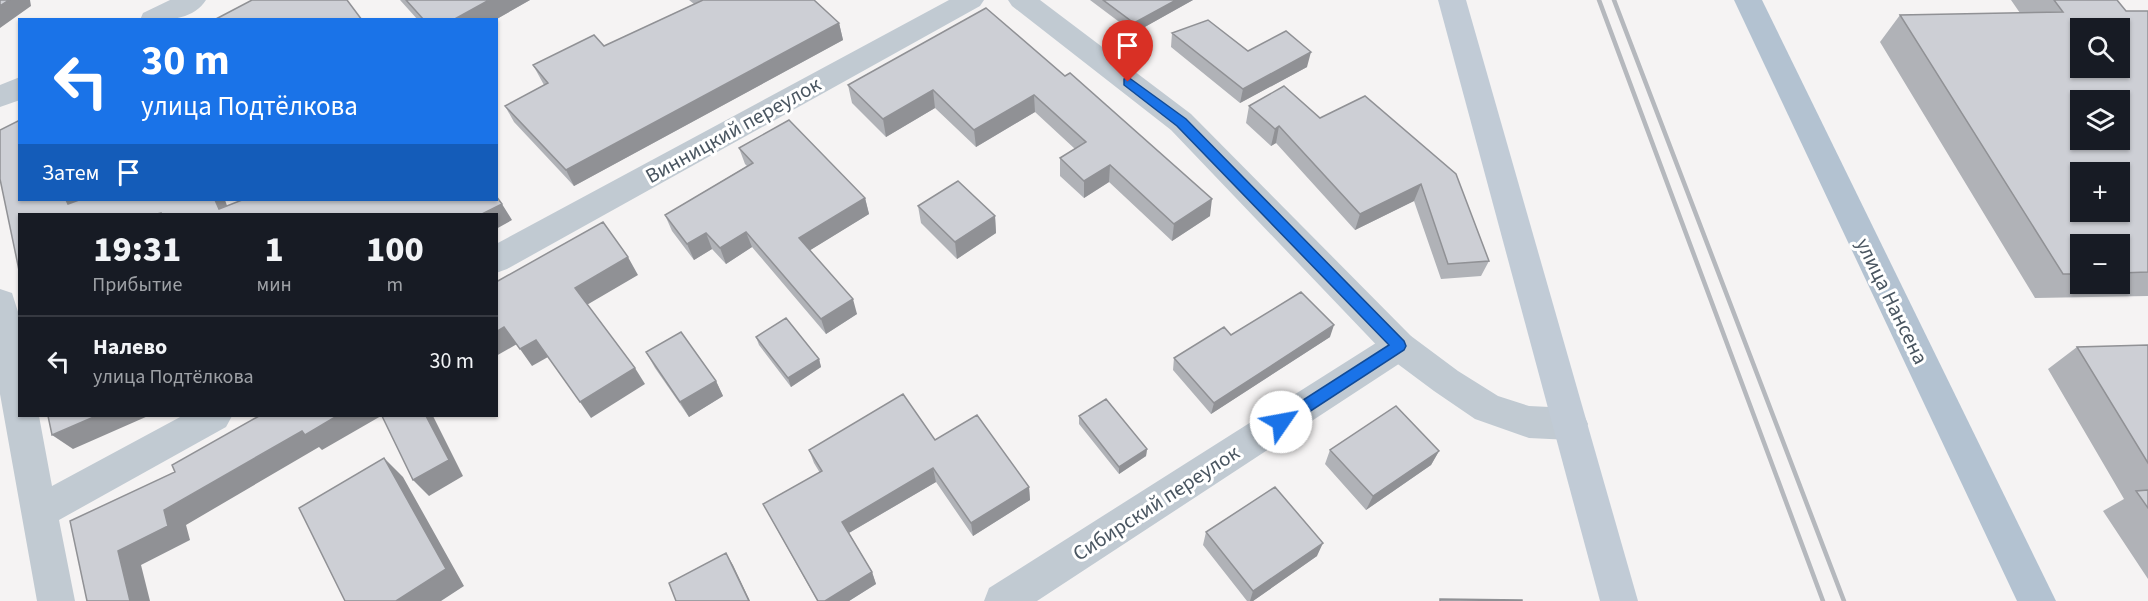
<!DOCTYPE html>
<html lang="ru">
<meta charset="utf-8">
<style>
:root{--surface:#171b24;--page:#242831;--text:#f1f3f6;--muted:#9ea1a6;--line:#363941}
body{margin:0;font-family:"Source Sans 3",sans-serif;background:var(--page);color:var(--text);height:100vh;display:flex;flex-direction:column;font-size:22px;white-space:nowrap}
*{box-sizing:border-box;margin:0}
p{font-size:20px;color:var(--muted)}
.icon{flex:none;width:33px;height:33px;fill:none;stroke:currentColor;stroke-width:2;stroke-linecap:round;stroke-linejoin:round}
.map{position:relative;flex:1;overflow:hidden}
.panel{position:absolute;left:18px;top:213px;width:480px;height:204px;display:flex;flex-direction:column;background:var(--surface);border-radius:0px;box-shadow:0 2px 4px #0004}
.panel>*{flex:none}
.guide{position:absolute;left:18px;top:18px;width:480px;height:183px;border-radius:0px;box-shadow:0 2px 4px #0004;background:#1a73e8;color:#fff;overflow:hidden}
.tools{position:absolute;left:2070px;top:18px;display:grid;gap:12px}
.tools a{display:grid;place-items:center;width:60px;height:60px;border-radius:0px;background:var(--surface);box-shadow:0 2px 4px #0004;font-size:30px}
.pin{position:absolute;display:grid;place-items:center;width:51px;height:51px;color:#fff;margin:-62px -26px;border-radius:50% 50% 50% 0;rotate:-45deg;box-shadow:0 0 6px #0007}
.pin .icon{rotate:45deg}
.me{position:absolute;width:66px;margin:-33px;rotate:57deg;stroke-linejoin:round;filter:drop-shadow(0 0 4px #0008)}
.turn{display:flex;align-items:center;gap:21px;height:126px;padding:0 24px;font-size:27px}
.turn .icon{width:78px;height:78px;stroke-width:2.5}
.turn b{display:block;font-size:42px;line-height:51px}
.then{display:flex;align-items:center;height:57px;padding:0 24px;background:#0003;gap:12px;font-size:22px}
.eta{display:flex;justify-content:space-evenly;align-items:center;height:102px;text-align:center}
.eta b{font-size:36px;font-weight:800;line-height:42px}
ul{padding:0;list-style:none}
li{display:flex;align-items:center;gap:18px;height:90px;padding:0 24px;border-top:2px solid var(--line)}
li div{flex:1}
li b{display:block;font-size:22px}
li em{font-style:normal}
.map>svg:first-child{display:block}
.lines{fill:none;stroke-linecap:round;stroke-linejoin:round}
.minor{fill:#c1cad2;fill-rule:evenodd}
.tertiary{fill:#c1cad2;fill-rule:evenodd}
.secondary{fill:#c1cbd6;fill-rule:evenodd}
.primary{fill:#b3c2d1;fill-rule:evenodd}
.rail{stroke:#b5b8bd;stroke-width:4.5}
.wall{fill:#b0b2b7;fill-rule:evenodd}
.shaded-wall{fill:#909195}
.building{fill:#cdcfd5;stroke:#909195;stroke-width:1.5;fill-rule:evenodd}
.route{fill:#1a73e8;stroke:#114b97;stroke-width:1.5}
.labels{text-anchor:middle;stroke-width:6;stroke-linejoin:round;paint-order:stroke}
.street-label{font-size:21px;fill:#4a5661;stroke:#fff}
</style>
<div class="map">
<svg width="2148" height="601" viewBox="0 0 2148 601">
<rect width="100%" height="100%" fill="#f5f3f3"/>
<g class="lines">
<path class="minor" d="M 170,0 L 206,0 C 192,22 162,20 140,20 L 143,13 Z
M 949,0 L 984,0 L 980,6 L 507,269 L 496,273 L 496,244 Z
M 20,77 L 20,100 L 0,107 L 0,85 Z
M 0,289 L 12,293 L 20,318 L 20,416 L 39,416 L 52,486 L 182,416 L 232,416 L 226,427 L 59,520 L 75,601 L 37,601 L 0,394 Z
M 1399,332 L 1411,336 L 1416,346 L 1411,356 L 1037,601 L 984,601 L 989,588 L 1387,336 Z"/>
<path class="tertiary" d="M 1008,0 L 1040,0 L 1191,114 L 1411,336 L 1458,371 L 1498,396 L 1529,406 L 1570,408 L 1583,413 L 1588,424 L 1583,435 L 1570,440 L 1529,438 L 1475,419 L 1434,391 L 1387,356 L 1171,130 L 1012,6 Z"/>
<path class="secondary" d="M 1438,0 L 1466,0 L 1638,601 L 1600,601 Z"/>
<path class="primary" d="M 1734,0 L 1762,0 L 2056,601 L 2017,601 Z"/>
<path class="rail" d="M 1599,0 L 1823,601
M 1614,0 L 1844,601"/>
</g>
<path class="wall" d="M 400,0 L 530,0 L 495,20 L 418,20 Z
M 689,0 L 814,0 L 839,23 L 843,40 L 574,186 L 514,122 L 505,106 L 544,85 L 533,65 L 604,46 L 694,4 Z
M 1090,0 L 1193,0 L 1134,33 Z
M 2011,0 L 2117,0 L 2126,11 L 2148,11 L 2148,296 L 2035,298 L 1880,42 L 1900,15 L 2020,13 ZM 2080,244 L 2120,244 L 2120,284 L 2080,284 Z
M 986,8 L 1210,216 L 1172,241 L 1109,182 L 1084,198 L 1060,176 L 1060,158 L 1075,149 L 1035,112 L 976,147 L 935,108 L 886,137 L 852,103 L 848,85 Z
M 1172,33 L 1307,67 L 1240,103 L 1171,47 Z
M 1365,96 L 1489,261 L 1481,276 L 1441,279 L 1414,201 L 1355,230 L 1276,143 L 1271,146 L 1246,123 L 1249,106 L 1320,118 Z
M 739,148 L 865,198 L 869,214 L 810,250 L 857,314 L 826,334 L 752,247 L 726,264 L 712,249 L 694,260 L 672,231 L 665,215 L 747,166 L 745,164 Z
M 918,206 L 995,216 L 996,233 L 957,259 L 921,223 Z
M 1231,335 L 1330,337 L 1211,414 L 1173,370 L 1174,358 Z
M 756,337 L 819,359 L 821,367 L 791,387 L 759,345 Z
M 2148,345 L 2148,579 L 2103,511 L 2124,499 L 2048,369 L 2077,347 Z
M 646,352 L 716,381 L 723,396 L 689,417 L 655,368 Z
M 1079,416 L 1147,449 L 1146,456 L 1119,474 L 1079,424 Z
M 935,440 L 1029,487 L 1030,500 L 973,536 L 936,482 L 849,533 L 872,572 L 876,584 L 849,601 L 817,601 L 763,504 L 820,473 L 814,463 L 809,450 Z
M 1330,450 L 1439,451 L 1431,465 L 1366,510 L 1325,464 Z
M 1206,532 L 1317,556 L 1253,601 L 1247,601 L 1203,545 Z"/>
<path class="shaded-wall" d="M 9,0 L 30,0 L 31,6 L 0,28 L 0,6 Z
M 489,0 L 530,0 L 495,20 L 453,20 Z
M 1176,0 L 1193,0 L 1134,33 L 1134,23 Z
M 839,23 L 843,40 L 574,186 L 566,170 Z
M 1311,52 L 1307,67 L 1240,103 L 1243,89 Z
M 933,90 L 935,108 L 886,137 L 883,119 Z
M 1034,95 L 1035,112 L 976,147 L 974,130 Z
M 1279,126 L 1276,143 L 1271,146 L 1275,129 Z
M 1110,165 L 1109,182 L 1084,198 L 1084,181 Z
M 1421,184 L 1414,201 L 1355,230 L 1360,214 Z
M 865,198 L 869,214 L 804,254 L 799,238 Z
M 1212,199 L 1210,216 L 1172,241 L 1174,224 Z
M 66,200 L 80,200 L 68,204 Z
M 215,200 L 225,200 L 230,214 L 219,209 Z
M 502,204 L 512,220 L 496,229 L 496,214 L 482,214 Z
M 995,216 L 996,233 L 957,259 L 955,242 Z
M 746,232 L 752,247 L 726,264 L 720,248 Z
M 706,233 L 712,249 L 694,260 L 687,244 Z
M 628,257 L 638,275 L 585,306 L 575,288 Z
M 853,299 L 857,314 L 826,334 L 821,319 Z
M 1334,325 L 1330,337 L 1211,414 L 1214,403 Z
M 504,327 L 517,344 L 496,356 L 496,332 Z
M 536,340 L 548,357 L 532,366 L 520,349 Z
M 819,359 L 821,367 L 791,387 L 788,378 Z
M 635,368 L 645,384 L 591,418 L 580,402 Z
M 716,381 L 723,396 L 689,417 L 680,402 Z
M 96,416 L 148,416 L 73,449 L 52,435 Z
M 337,416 L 381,416 L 322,450 L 319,447 L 186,525 L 190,540 L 141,565 L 150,601 L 130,601 L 118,551 L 164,510 L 302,431 Z
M 426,416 L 433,416 L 463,476 L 429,496 L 413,480 Z
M 1147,449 L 1146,456 L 1119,474 L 1119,467 Z
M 1439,451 L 1431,465 L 1366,510 L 1373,496 Z
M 384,458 L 403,477 L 464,586 L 441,601 L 396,601 Z
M 933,468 L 936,482 L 847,534 L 842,522 Z
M 1029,487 L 1030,500 L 973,536 L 971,523 Z
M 1323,543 L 1317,556 L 1253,601 L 1250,601 L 1253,591 Z
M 726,553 L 733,565 L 750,601 L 749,601 Z
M 872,572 L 876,584 L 849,601 L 825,601 Z"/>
<path class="building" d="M 0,0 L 9,0 L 0,6 Z
M 252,0 L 347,0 L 362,20 L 214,20 Z
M 406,0 L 489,0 L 453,20 L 424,20 Z
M 703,0 L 814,0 L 839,23 L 566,170 L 505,106 L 548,83 L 533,65 L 594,35 L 604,46 Z
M 1103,0 L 1176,0 L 1134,23 Z
M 2054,0 L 2117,0 L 2126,11 L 2148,11 L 2148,272 L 2120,273 L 2120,244 L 2080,244 L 2080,274 L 2063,274 L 1900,15 L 2063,12 ZM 2080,28 L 2120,28 L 2120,68 L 2080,68 ZM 2080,100 L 2120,100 L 2120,140 L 2080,140 ZM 2080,172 L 2120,172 L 2120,212 L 2080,212 Z
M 986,8 L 1065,76 L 1070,73 L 1212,199 L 1174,224 L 1110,165 L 1084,181 L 1060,158 L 1086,142 L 1034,95 L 974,130 L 933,90 L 883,119 L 848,85 Z
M 1208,20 L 1248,51 L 1286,31 L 1311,52 L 1243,89 L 1172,33 Z
M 1284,86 L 1320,118 L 1365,96 L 1456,174 L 1489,261 L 1448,264 L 1421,184 L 1360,214 L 1279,126 L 1275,129 L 1249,106 Z
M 20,120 L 20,200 L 66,200 L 68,204 L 79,200 L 215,200 L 219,209 L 242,200 L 496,200 L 496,196 L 502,204 L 482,214 L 161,214 L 161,213 L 157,214 L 20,214 L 20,275 L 0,179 L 0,130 Z
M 789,120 L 865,198 L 799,238 L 853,299 L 821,319 L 746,232 L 720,248 L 706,233 L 687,244 L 665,215 L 753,163 L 739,148 Z
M 958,181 L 995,216 L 955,242 L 918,206 Z
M 603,222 L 628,257 L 575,288 L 635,368 L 580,402 L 536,340 L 520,349 L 504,327 L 496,332 L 496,282 Z
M 1301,292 L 1334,325 L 1214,403 L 1174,358 L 1224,327 L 1231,335 Z
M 786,318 L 819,359 L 788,378 L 756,337 Z
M 681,332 L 716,381 L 680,402 L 646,352 Z
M 2148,345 L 2148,463 L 2077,347 Z
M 903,394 L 935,440 L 977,415 L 1029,487 L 971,523 L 933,468 L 842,522 L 872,572 L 825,601 L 818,601 L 763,504 L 822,471 L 809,450 Z
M 1106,399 L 1147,449 L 1119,467 L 1079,416 Z
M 1396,406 L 1439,451 L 1373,496 L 1330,450 Z
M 48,416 L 96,416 L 52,435 Z
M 259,416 L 337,416 L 305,435 L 302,431 L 164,510 L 168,526 L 118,551 L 130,601 L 87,601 L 70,521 L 175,472 L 172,465 Z
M 382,416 L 426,416 L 449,460 L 413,480 Z
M 384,458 L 446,569 L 396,601 L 345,601 L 299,508 Z
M 1275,487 L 1323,543 L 1253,591 L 1206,532 Z
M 2148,490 L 2148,508 L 2136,491 Z
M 726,553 L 749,601 L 676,601 L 669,583 Z
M 1440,599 L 1522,600 L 1522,601 L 1440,601 Z"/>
<path class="route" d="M 1128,77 L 1186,119 L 1404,341 L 1406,346 L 1404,350 L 1286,427 L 1281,429 L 1275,427 L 1273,422 L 1275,418 L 1389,345 L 1177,126 L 1124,85 L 1124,79 Z"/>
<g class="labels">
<g class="street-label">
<text transform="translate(733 130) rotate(-29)" y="7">Винницкий переулок</text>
<text transform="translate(1892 301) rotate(64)" y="7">улица Нансена</text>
<text transform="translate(1156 503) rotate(-33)" y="7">Сибирский переулок</text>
</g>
</g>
</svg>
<div class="tools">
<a><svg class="icon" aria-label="search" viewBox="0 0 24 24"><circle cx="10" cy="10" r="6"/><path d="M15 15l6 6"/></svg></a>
<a><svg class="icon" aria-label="layers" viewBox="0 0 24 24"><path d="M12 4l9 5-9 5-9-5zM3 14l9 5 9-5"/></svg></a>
<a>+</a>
<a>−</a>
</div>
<div class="pin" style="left:1128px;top:82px;background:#d93025"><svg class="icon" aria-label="arrive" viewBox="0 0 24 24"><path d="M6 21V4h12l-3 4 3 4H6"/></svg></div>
<svg class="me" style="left:1281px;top:422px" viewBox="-20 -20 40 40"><circle r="19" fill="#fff"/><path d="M0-13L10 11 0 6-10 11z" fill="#1a73e8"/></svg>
<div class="guide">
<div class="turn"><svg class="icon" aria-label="left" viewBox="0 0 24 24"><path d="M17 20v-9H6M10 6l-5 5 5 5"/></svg><div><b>30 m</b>улица Подтёлкова</div></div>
<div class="then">Затем<svg class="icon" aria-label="arrive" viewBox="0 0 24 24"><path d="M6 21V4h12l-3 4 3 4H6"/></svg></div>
</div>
<section class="panel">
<div class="eta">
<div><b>19:31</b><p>Прибытие</p></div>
<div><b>1</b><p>мин</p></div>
<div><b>100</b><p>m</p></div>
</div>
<ul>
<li><svg class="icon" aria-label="left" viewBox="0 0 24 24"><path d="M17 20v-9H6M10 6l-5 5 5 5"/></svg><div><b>Налево</b><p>улица Подтёлкова</p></div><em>30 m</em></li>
</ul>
</section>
</div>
